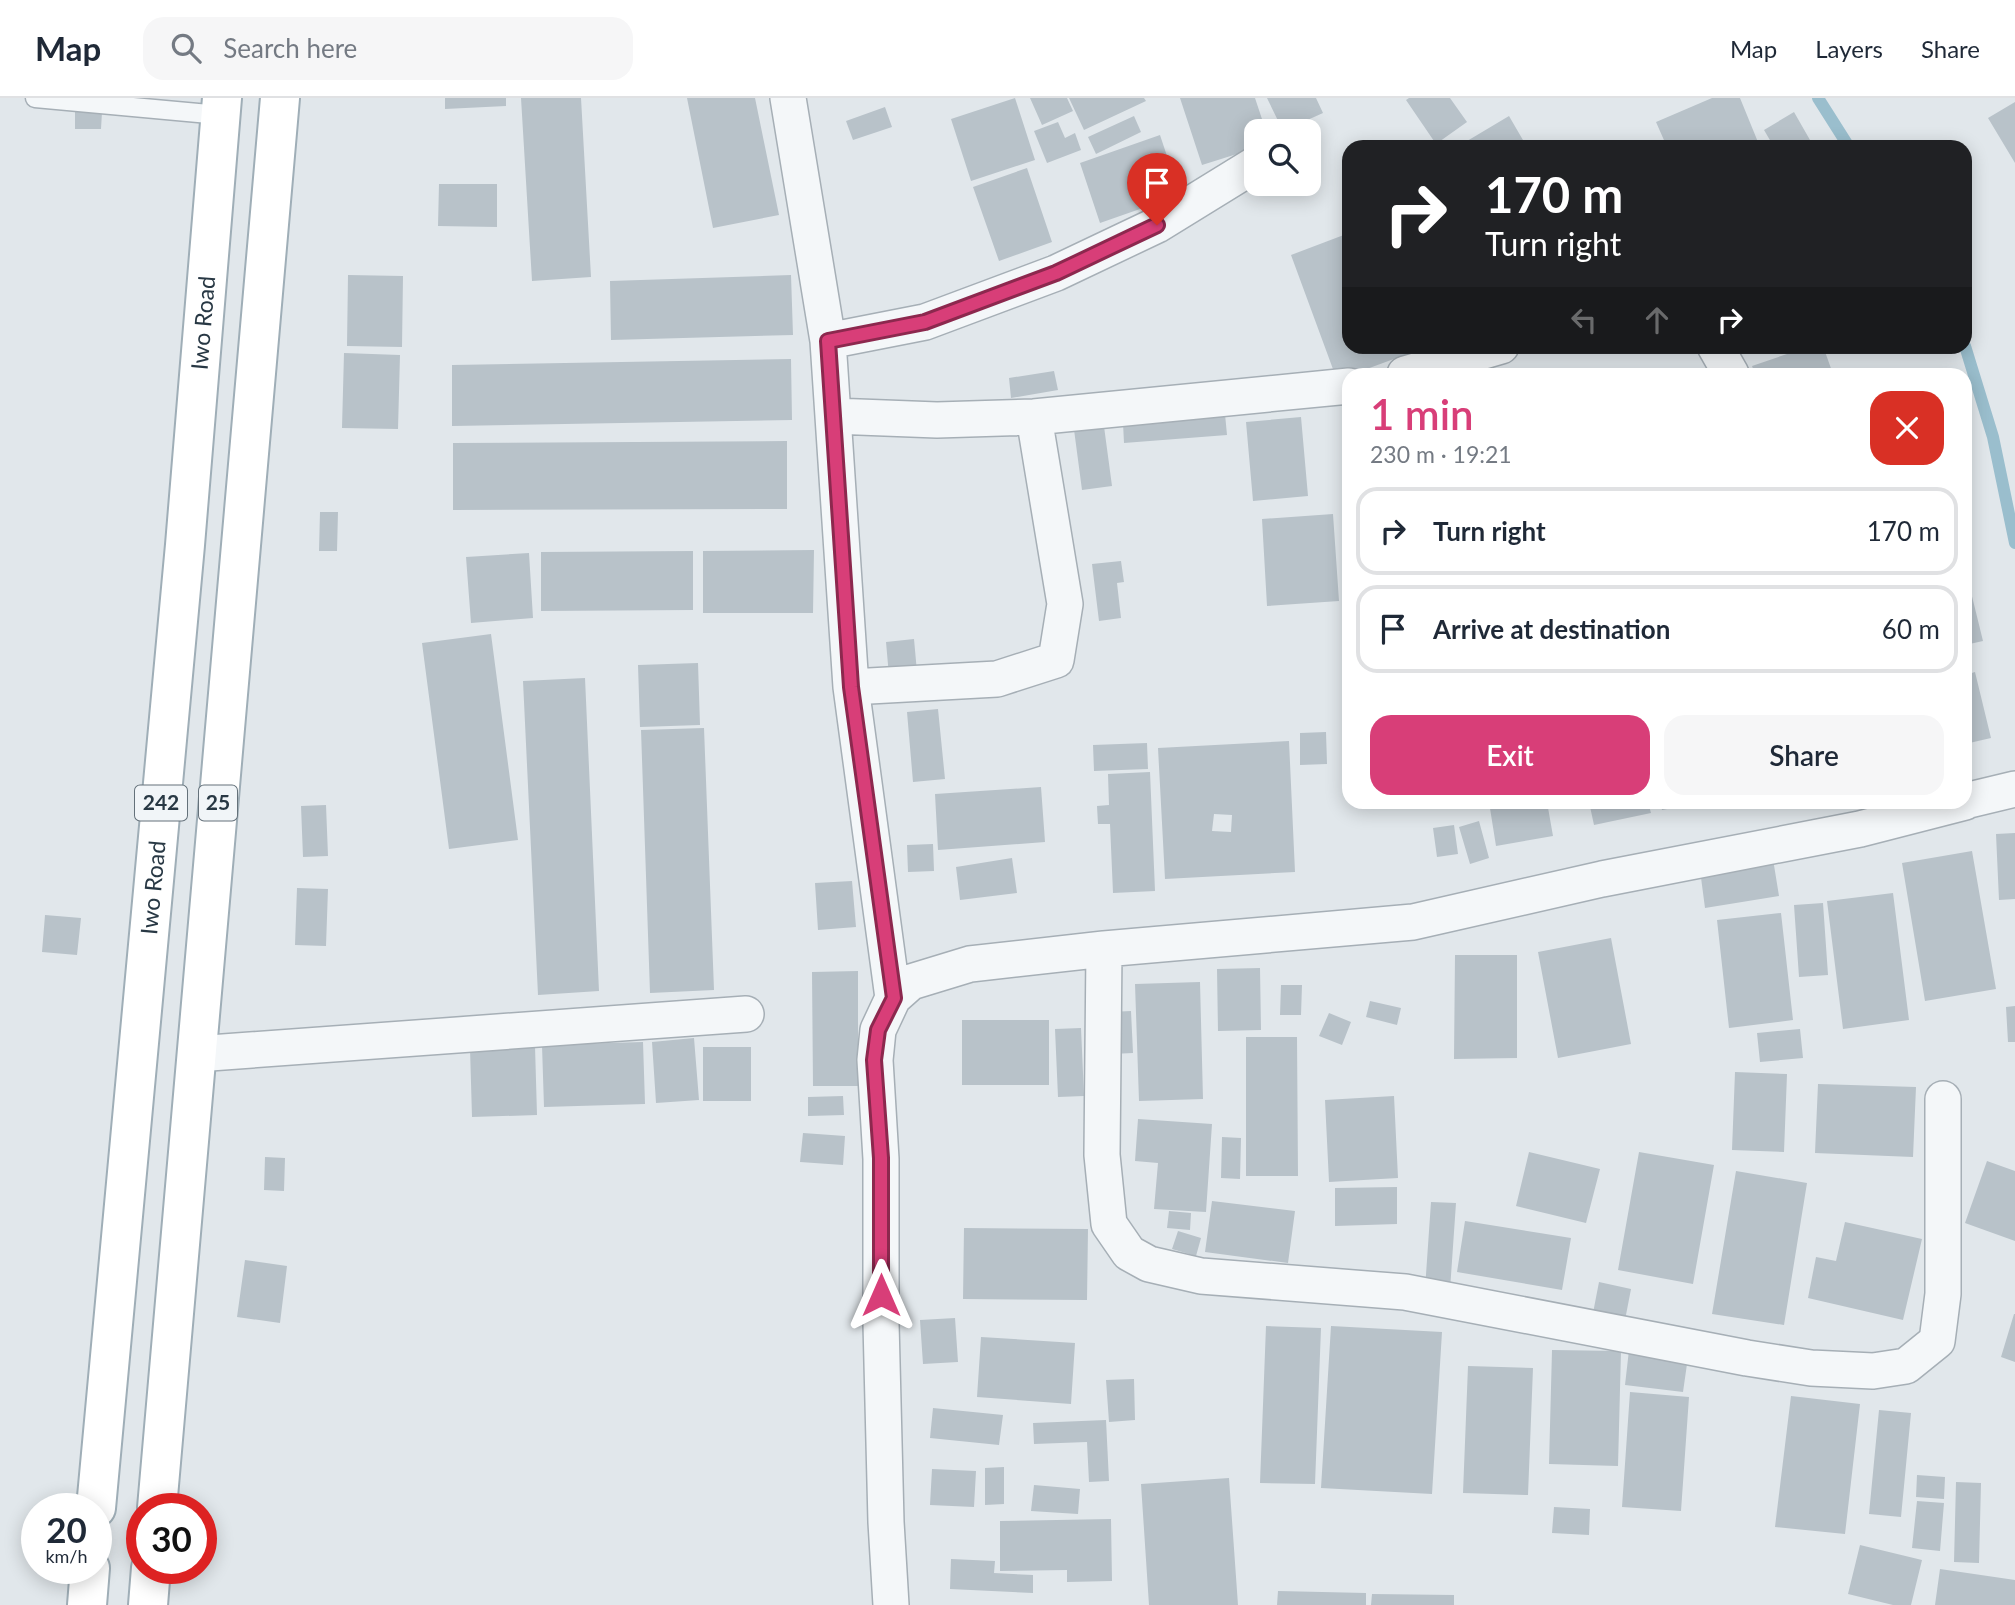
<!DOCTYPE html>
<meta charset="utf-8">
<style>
:root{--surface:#fff;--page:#f6f6f7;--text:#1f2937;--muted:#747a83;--line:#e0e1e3;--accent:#d83e78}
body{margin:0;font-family:Lato,sans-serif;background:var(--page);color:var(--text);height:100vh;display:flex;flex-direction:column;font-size:26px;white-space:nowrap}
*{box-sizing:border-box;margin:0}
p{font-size:23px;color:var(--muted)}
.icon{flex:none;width:38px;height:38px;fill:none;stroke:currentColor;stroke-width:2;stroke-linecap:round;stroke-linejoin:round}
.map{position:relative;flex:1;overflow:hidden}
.drawer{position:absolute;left:1342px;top:270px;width:630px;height:441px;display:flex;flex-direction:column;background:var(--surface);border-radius:21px;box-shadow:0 4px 18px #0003}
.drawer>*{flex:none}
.hud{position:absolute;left:1342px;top:42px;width:630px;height:214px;border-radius:21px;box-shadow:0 4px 18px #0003;background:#202124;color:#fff;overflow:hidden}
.buttons{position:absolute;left:1244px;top:21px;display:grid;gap:14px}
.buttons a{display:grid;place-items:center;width:77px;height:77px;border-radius:14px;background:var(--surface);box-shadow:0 4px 18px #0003;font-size:35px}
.speed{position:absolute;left:21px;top:1395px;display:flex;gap:14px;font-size:35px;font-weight:700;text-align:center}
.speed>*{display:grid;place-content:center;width:91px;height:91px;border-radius:50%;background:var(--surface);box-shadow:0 4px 18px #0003;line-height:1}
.speed small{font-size:18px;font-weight:400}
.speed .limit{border:10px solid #d22;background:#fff;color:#111}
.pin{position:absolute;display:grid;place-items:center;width:60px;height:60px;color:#fff;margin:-72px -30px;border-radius:50% 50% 50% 0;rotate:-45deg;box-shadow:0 0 7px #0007}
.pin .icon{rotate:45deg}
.me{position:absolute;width:77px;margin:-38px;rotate:0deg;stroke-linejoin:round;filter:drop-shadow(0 0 5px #0008)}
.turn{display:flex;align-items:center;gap:24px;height:147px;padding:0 28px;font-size:32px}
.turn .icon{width:91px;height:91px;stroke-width:2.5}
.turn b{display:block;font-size:49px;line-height:60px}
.lanes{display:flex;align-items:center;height:66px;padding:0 28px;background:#0003;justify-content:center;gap:35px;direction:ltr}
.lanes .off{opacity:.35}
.round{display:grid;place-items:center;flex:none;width:74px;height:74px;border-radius:21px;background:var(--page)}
.overview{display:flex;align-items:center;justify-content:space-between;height:119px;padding:0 28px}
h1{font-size:42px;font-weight:600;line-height:52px;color:var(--accent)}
.cta{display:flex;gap:14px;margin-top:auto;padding:14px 28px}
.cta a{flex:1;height:80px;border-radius:21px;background:var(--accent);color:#fff;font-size:28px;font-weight:600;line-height:80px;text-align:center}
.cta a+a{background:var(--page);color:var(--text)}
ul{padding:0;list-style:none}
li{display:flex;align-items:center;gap:21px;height:88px;margin:0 14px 10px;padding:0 14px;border:4px solid var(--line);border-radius:21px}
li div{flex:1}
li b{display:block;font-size:26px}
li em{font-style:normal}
header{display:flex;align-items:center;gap:42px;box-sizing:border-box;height:98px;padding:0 35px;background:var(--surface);border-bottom:2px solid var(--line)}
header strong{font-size:33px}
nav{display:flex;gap:38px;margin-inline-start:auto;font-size:24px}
.search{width:490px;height:63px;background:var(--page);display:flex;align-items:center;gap:18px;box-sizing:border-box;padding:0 24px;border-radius:21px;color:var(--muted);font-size:26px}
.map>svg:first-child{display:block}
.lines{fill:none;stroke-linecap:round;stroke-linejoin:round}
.stream{stroke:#9abecd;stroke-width:12}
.building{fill:#b8c2c9;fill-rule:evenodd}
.service-casing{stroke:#a6afb6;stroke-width:21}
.minor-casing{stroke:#a6afb6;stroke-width:38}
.primary-casing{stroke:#9faeb7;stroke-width:42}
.service{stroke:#f4f7f9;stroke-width:18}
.minor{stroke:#f4f7f9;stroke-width:35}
.primary{stroke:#fff;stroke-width:38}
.route-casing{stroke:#8c284e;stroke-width:18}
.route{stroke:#d83e78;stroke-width:12}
.labels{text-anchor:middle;stroke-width:6;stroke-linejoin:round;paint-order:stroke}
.shield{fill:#f1f5f8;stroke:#64717a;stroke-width:2}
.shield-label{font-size:21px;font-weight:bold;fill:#283844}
.street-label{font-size:23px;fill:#283844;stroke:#f1f5f8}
</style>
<header>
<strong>Map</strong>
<div class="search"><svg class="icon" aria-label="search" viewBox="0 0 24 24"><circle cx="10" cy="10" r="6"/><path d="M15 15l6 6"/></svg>Search here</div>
<nav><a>Map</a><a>Layers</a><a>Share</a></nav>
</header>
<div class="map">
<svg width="2015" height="1507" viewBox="0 0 2015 1507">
<rect width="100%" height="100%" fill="#e1e7eb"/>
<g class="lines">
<path class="stream" d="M 1818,0 L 1849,49
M 1965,248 L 1993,339 L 2015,445"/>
</g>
<path class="building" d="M 445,0 L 506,0 L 506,8 L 445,11 Z
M 521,0 L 581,0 L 591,179 L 532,183 Z
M 687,0 L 755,0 L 779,117 L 713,130 Z
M 1015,0 L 1035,62 L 971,83 L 951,21 Z
M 1030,0 L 1067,0 L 1073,13 L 1042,27 Z
M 1069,0 L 1144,0 L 1146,3 L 1084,32 Z
M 1180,0 L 1255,0 L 1266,33 L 1256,33 L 1256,50 L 1202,67 Z
M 1267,0 L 1316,0 L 1323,15 L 1283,33 Z
M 1409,0 L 1450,0 L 1467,24 L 1436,46 L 1406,2 Z
M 1712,0 L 1740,0 L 1760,49 L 1667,49 L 1656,24 Z
M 2015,4 L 2015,65 L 1988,20 Z
M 885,9 L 892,29 L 853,42 L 846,23 Z
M 75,13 L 102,14 L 101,31 L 75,31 Z
M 1794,14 L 1814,49 L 1774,49 L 1764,32 Z
M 1134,18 L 1141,34 L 1096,56 L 1088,39 Z
M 1509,18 L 1527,49 L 1457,49 Z
M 1058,24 L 1065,40 L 1075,35 L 1081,52 L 1047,65 L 1034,33 Z
M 1160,37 L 1180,97 L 1100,125 L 1080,65 Z
M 1027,70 L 1052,144 L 999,163 L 973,89 Z
M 439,86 L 497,86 L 497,129 L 438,128 Z
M 1349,135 L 1349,248 L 1407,248 L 1410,255 L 1337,282 L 1291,157 Z
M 348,177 L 403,178 L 402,249 L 347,248 Z
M 791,177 L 793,237 L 611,242 L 610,183 Z
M 1784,248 L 1823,248 L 1833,276 L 1755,276 L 1752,268 L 1787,256 Z
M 344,255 L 400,257 L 398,331 L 342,330 Z
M 791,261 L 792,322 L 452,328 L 452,267 Z
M 1054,273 L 1058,292 L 1011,300 L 1009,280 Z
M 1225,316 L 1227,337 L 1124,345 L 1123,325 Z
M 1301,319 L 1308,398 L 1253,403 L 1246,324 Z
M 1103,321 L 1112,388 L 1082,392 L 1073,324 Z
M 787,343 L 787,411 L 453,412 L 453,345 Z
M 320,414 L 338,414 L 337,453 L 319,453 Z
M 1333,416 L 1339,503 L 1267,508 L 1262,421 Z
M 814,452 L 813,515 L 703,515 L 703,453 Z
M 693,453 L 693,512 L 541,513 L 541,454 Z
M 529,455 L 533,520 L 471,525 L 466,459 Z
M 1121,463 L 1124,484 L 1117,485 L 1121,520 L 1099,523 L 1092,466 Z
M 1968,482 L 1983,543 L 1965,547 L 1965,483 Z
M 491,536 L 518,742 L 449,751 L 422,545 Z
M 914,541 L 917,574 L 889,578 L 886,544 Z
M 698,565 L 700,627 L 640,629 L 638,567 Z
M 1975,574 L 1991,640 L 1965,646 L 1965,577 Z
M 585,580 L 599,893 L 538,897 L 523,583 Z
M 938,611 L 945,681 L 913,684 L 907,614 Z
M 704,630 L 714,892 L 650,895 L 641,632 Z
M 1326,634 L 1327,666 L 1300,667 L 1300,635 Z
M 1289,643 L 1295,774 L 1165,781 L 1158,650 ZM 1214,716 L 1232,717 L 1231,734 L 1212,733 Z
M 1147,645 L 1148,671 L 1094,673 L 1093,647 Z
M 1150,674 L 1155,793 L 1113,795 L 1110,726 L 1098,726 L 1097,708 L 1109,707 L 1108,676 Z
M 1041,689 L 1045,744 L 938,752 L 935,696 Z
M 1489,704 L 1547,704 L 1553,738 L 1496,748 Z
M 1589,704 L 1648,704 L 1651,715 L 1594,727 Z
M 1660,704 L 1698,704 L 1698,705 L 1662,712 Z
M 326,707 L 328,758 L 303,759 L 301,708 Z
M 1479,723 L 1489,760 L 1470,766 L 1459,729 Z
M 1454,727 L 1458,756 L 1437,759 L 1433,730 Z
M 2015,735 L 2015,801 L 1999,802 L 1996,736 Z
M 933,746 L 934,773 L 908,774 L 907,747 Z
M 1972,753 L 1996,891 L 1925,903 L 1902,765 Z
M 1012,760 L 1017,795 L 960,802 L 956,769 Z
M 1773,761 L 1779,798 L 1705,810 L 1700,772 Z
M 852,783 L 856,829 L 818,832 L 815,785 Z
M 297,790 L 328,791 L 326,848 L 295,847 Z
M 1893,795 L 1909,922 L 1843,931 L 1827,803 Z
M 1823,805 L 1828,877 L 1799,879 L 1794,807 Z
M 1781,815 L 1793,922 L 1729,930 L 1717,822 Z
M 45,817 L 81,820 L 77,857 L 42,854 Z
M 1611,840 L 1631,946 L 1558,960 L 1538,854 Z
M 1455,857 L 1517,857 L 1517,960 L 1454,961 Z
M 1260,870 L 1261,932 L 1218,933 L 1217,871 Z
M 858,873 L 858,988 L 813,988 L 812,874 Z
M 1200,884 L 1203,1001 L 1139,1003 L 1135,886 Z
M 1281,887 L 1302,887 L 1301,917 L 1280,917 Z
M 1370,903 L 1401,910 L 1397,927 L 1366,919 Z
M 2015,908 L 2015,944 L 2008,944 L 2006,909 Z
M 1131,913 L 1133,955 L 1112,956 L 1110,914 Z
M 1329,915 L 1351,924 L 1342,947 L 1319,938 Z
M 962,922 L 1049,922 L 1049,987 L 962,987 Z
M 1081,930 L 1084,998 L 1058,999 L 1055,931 Z
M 1800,931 L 1803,960 L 1760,964 L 1757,935 Z
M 1246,939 L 1297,939 L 1298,1078 L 1246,1078 Z
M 694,940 L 699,1002 L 656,1005 L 652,944 Z
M 643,944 L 645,1006 L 544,1009 L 542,947 Z
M 535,948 L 537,1017 L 472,1019 L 470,950 Z
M 703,949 L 751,949 L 751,1003 L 703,1003 Z
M 1735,974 L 1787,976 L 1784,1054 L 1732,1052 Z
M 1818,986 L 1916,989 L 1913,1059 L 1815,1055 Z
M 843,998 L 844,1017 L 808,1018 L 808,999 Z
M 1394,998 L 1398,1080 L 1329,1084 L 1325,1002 Z
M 1138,1021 L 1212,1026 L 1206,1114 L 1154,1111 L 1158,1065 L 1135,1063 Z
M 803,1035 L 845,1038 L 843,1067 L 800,1064 Z
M 1222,1039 L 1241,1040 L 1240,1081 L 1221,1080 Z
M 1529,1054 L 1600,1071 L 1586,1125 L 1516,1108 Z
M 1639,1054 L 1714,1067 L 1693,1186 L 1618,1172 Z
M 265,1059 L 285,1060 L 284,1093 L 264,1092 Z
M 1987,1063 L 2015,1073 L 2015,1143 L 1965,1125 Z
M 1736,1073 L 1807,1085 L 1784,1227 L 1712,1216 Z
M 1397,1089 L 1397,1126 L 1335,1128 L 1335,1090 Z
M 1212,1103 L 1295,1113 L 1288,1165 L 1205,1154 Z
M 1431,1104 L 1456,1105 L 1450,1192 L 1425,1191 Z
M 1169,1113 L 1191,1115 L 1190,1132 L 1167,1130 Z
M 1465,1123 L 1571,1140 L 1562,1192 L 1457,1174 Z
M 1845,1124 L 1922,1141 L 1903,1222 L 1808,1200 L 1816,1159 L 1836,1163 Z
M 964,1130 L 1088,1131 L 1087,1202 L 963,1201 Z
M 1178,1133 L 1201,1140 L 1196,1158 L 1172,1151 Z
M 245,1162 L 287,1168 L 280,1225 L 237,1219 Z
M 1599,1184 L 1631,1191 L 1625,1222 L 1593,1215 Z
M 2014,1216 L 2015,1216 L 2015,1264 L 2001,1259 Z
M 955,1220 L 958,1264 L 923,1266 L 920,1222 Z
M 1266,1228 L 1321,1230 L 1315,1386 L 1260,1385 Z
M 1331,1228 L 1442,1234 L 1432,1396 L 1321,1390 Z
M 981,1239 L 1075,1245 L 1071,1306 L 977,1299 Z
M 1552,1252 L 1621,1253 L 1618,1368 L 1549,1366 Z
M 1629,1252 L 1688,1259 L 1683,1294 L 1625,1287 Z
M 1468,1268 L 1533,1270 L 1528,1397 L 1463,1395 Z
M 1134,1281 L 1135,1322 L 1109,1324 L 1106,1282 Z
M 1630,1294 L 1689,1299 L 1681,1413 L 1622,1409 Z
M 1791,1298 L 1860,1306 L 1845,1436 L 1775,1429 Z
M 933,1310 L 1003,1317 L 999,1347 L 930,1340 Z
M 1879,1312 L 1911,1315 L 1901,1419 L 1869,1416 Z
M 1106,1322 L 1109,1383 L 1089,1384 L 1087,1344 L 1034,1346 L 1033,1325 Z
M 1004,1369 L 1004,1406 L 985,1407 L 985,1370 Z
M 932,1371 L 976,1373 L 974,1409 L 930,1407 Z
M 1917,1377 L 1945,1379 L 1944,1401 L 1916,1399 Z
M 1229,1380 L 1238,1507 L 1149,1507 L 1141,1386 Z
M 1956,1384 L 1981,1385 L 1979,1465 L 1954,1464 Z
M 1034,1387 L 1080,1391 L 1078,1416 L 1031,1413 Z
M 1917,1403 L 1944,1405 L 1940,1453 L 1912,1450 Z
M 1554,1409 L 1590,1411 L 1589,1437 L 1552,1435 Z
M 1111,1421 L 1112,1483 L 1067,1484 L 1067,1472 L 1000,1473 L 1000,1423 Z
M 1860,1447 L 1922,1462 L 1911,1507 L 1893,1507 L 1848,1496 Z
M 951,1461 L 995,1463 L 994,1475 L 1033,1477 L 1033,1495 L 950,1491 Z
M 1940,1471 L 2015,1482 L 2015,1507 L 1935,1507 Z
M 1278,1493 L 1366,1495 L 1366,1507 L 1277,1507 Z
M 1372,1496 L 1454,1497 L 1454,1507 L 1371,1507 Z"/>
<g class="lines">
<g class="service-casing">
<path id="service" d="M 35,0 L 220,17"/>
</g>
<g class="minor-casing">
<path id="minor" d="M 788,0 L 828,243 L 851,589 L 893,900
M 828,243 L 925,224 L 1056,175 L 1157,127 L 1256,66
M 1715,248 L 1731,276
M 1405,276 L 1501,248
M 833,318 L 937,322 L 1034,319 L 1349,288
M 851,589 L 997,581 L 1056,562 L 1065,506 L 1034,319
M 1965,703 L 2015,691
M 1104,851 L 1102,1057 L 1109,1126 L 1129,1155 L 1149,1166 L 1201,1178 L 1405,1194 L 1747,1260 L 1811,1270 L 1873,1273 L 1906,1268 L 1937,1243 L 1943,1196 L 1943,1001
M 196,956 L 746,916
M 891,1507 L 886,1424 L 881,1225 L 881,1061 L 875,962 L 878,932 L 893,900 L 911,884 L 970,866 L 1104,851 L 1413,824 L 1602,781 L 1860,731 L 1965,704"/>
</g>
<g class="primary-casing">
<g id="primary">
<path id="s1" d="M 96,1410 L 185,447 L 222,0"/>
<path d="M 157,1410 L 280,0"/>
<path d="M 87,1507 L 90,1470"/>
<path d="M 148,1507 L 151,1470"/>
</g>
</g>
<use href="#service" class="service"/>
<use href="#minor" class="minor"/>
<use href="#primary" class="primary"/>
</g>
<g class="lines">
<g class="route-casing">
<path id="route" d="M 881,1197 L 881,1060 L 874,962 L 878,932 L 894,900 L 851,589 L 828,243 L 925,224 L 1056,175 L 1157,127"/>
</g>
<use href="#route" class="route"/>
</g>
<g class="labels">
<g class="shield">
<rect x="135" y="687.5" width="52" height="35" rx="5"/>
<rect x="199" y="687.5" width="38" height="35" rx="5"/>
</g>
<g class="shield-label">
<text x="161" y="712">242</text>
<text x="218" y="712">25</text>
</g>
<g class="street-label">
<text dy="8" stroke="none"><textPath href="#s1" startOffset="1190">Iwo Road</textPath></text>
<text dy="8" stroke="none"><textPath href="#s1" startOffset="623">Iwo Road</textPath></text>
</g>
</g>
</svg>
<div class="buttons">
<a><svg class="icon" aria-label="search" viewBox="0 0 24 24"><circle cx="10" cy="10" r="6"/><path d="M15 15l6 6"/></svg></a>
</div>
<div class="speed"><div>20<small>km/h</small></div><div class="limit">30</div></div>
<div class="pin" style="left:1157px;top:127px;background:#d93025"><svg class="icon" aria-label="arrive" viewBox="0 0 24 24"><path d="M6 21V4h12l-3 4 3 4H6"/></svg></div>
<svg class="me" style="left:881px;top:1197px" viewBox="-20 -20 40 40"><path d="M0-17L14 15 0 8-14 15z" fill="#d83e78" stroke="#fff" stroke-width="4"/></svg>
<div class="hud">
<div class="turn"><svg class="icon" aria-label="right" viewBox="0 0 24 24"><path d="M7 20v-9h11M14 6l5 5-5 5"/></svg><div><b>170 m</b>Turn right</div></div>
<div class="lanes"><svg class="icon off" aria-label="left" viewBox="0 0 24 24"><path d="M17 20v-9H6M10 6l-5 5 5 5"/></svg><svg class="icon off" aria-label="ahead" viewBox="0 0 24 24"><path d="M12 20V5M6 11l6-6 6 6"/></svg><svg class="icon" aria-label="right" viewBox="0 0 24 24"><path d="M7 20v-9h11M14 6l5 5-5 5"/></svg></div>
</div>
<section class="drawer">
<div class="overview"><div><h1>1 min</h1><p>230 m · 19:21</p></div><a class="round" style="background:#d93025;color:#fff"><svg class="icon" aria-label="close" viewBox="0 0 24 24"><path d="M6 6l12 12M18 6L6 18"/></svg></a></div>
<ul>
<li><svg class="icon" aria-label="right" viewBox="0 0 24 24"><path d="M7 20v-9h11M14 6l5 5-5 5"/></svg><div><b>Turn right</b></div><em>170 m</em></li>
<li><svg class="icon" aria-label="arrive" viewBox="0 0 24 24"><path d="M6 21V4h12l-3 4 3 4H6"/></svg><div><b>Arrive at destination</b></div><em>60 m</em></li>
</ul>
<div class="cta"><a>Exit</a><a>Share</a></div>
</section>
</div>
